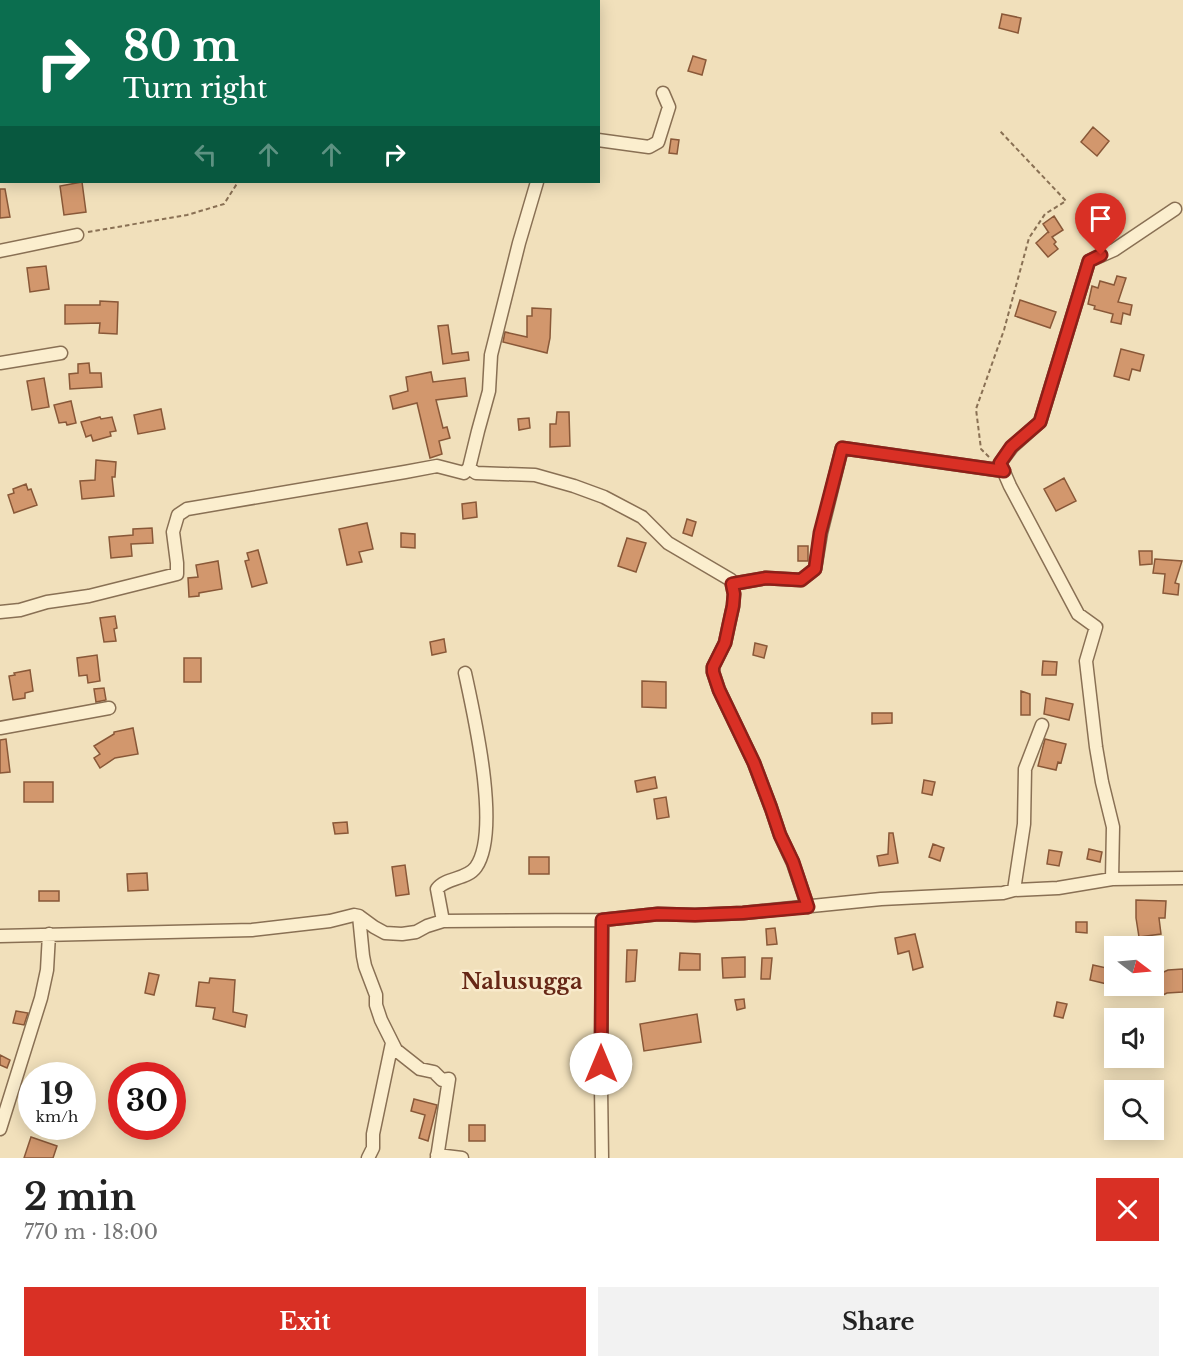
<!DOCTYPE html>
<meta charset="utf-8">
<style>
:root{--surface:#fff;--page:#f2f2f2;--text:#222;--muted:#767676;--accent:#d93025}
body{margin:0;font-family:"Libre Baskerville",serif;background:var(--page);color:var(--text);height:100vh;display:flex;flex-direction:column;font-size:22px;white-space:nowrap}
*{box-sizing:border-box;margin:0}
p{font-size:20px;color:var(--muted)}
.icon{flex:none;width:33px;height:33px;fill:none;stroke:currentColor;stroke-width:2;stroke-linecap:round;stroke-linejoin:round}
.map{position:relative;height:1158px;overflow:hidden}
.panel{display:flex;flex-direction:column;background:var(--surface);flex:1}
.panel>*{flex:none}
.banner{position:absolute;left:0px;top:0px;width:600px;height:183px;box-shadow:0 3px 15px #0003;background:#0b6e4f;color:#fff;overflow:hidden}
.needle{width:39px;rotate:106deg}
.controls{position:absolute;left:1104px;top:936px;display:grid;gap:12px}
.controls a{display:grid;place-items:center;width:60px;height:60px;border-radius:0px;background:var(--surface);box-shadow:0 3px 15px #0003;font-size:30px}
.speed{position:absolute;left:18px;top:1062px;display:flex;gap:12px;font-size:30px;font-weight:700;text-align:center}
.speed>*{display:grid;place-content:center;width:78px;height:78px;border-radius:50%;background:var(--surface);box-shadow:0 3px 15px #0003;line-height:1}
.speed small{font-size:15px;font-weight:400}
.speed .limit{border:9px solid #d22;background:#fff;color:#111}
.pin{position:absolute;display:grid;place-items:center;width:51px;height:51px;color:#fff;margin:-62px -26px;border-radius:50% 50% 50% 0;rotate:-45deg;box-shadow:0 0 6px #0007}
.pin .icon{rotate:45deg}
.me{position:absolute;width:66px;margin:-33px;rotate:0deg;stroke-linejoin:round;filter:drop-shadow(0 0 4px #0008)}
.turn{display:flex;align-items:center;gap:21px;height:126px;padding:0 24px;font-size:27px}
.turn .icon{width:78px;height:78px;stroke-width:2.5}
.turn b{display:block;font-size:42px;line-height:51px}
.lanes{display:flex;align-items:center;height:57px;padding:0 24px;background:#0003;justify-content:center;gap:30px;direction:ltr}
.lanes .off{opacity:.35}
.round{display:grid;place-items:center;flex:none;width:63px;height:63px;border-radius:0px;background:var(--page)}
.headline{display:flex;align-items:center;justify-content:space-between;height:102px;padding:0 24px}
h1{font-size:36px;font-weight:700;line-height:45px}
.cta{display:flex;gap:12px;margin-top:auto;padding:12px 24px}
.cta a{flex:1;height:69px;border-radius:0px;background:var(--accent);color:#fff;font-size:24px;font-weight:700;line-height:69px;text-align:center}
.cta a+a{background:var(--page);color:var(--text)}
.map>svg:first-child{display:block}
.building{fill:#d2976d;stroke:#895838;stroke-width:1.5}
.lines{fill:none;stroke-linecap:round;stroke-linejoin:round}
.minor-casing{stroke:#897054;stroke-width:15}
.path{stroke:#897054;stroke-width:2;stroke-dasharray:4.5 3;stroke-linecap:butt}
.minor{stroke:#fbeece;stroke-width:12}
.route-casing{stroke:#8d1f18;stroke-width:15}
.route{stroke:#d93025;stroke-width:10}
.labels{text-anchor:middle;stroke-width:5;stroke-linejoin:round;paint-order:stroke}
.quarter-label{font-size:22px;font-weight:bold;fill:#662716;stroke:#f8eacb}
</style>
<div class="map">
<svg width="1183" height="1158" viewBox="0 0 1183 1158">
<rect width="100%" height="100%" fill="#f1e0bb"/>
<path class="building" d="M 1002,14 L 1021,18 L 1018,33 L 999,28 Z
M 693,56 L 706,60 L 702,75 L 688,71 Z
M 1093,127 L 1109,141 L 1097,156 L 1081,142 Z
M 671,139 L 679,140 L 677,154 L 669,153 Z
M 82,182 L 86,212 L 64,215 L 60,186 Z
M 0,189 L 5,189 L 10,217 L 0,218 Z
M 1054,216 L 1063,230 L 1052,237 L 1056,242 L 1054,244 L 1058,249 L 1048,257 L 1036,243 L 1048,232 L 1049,233 L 1043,224 Z
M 46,266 L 49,289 L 30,292 L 27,268 Z
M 1117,276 L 1126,278 L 1118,302 L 1132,305 L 1130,315 L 1123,313 L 1121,324 L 1111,322 L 1113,314 L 1094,309 L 1095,306 L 1088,304 L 1092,286 L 1098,288 L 1100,281 L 1114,285 Z
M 1020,300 L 1056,312 L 1050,328 L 1015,316 Z
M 100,301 L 118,302 L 117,334 L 99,333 L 100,323 L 65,324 L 65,305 L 100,305 Z
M 532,308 L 551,309 L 550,338 L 547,353 L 503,342 L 505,332 L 527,337 L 527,316 L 532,316 Z
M 448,325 L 452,354 L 468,352 L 469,360 L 443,364 L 438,326 Z
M 1121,349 L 1144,355 L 1140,371 L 1132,369 L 1129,380 L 1114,376 Z
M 89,363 L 90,373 L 101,373 L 102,387 L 70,389 L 69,374 L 78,373 L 78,364 Z
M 431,372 L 433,382 L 465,378 L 467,396 L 436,400 L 443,428 L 447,427 L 450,438 L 439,441 L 442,454 L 430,458 L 417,403 L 393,409 L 390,396 L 408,391 L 406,377 Z
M 44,378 L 49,407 L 32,410 L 27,381 Z
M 71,401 L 76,423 L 67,425 L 66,422 L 59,423 L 54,405 Z
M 161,409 L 165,429 L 138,434 L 134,415 Z
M 557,412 L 569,412 L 570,446 L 550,447 L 550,424 L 556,424 Z
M 100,417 L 101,419 L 112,417 L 116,431 L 110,432 L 111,436 L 93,441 L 91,435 L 86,437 L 81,422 Z
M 529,418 L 530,428 L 519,430 L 518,419 Z
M 96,460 L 116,462 L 115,477 L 112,477 L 114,496 L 82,499 L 80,481 L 95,480 Z
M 1064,478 L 1076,501 L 1056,511 L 1044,489 Z
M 26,484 L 28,490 L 31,489 L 37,505 L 14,513 L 8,495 L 14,493 L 13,489 Z
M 476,502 L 477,517 L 463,519 L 462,504 Z
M 687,519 L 696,522 L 692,536 L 683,533 Z
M 367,523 L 373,549 L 359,552 L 362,562 L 347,565 L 339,529 Z
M 152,528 L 153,543 L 131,544 L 132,556 L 111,558 L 109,537 L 133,535 L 133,529 Z
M 401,533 L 415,534 L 415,548 L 401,547 Z
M 627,538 L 646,543 L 636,572 L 618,566 Z
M 798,546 L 808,546 L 808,561 L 798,561 Z
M 258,550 L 267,583 L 252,587 L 245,561 L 249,560 L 247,553 Z
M 1139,551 L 1152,551 L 1152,564 L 1140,565 Z
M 1155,559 L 1182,561 L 1175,583 L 1179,584 L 1178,595 L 1163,593 L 1165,574 L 1153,573 Z
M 218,561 L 222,589 L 199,593 L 199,596 L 189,597 L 188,578 L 198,577 L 196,565 Z
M 115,616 L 117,628 L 114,629 L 116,641 L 104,642 L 100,618 Z
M 444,639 L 446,652 L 432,655 L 430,642 Z
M 755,643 L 767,646 L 764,658 L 753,655 Z
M 97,655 L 100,681 L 88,683 L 87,675 L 79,676 L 77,658 Z
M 184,658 L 201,658 L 201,682 L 184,682 Z
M 1043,661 L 1057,662 L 1056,675 L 1042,675 Z
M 30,670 L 33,691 L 25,693 L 25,698 L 13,700 L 9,676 L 15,675 L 14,673 Z
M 642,681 L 666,682 L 666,708 L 642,707 Z
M 104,688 L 106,700 L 96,702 L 94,689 Z
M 1021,691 L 1030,694 L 1030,715 L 1021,715 Z
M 1046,698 L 1073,704 L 1069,720 L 1044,714 Z
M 872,713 L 892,713 L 892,723 L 872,724 Z
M 133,728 L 138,754 L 115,758 L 100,768 L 94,758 L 100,754 L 94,746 L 114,734 L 114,732 Z
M 6,739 L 10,772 L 0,773 L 0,740 Z
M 1045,739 L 1066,744 L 1061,763 L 1058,762 L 1056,770 L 1038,766 Z
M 655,777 L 657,788 L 637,792 L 635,781 Z
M 924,780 L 935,782 L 932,795 L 922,793 Z
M 24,782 L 53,782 L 53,802 L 24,802 Z
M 666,797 L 669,817 L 657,819 L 654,799 Z
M 347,822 L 348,833 L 335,834 L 333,823 Z
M 889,833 L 893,833 L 898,863 L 879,866 L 877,856 L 888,854 Z
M 933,844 L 944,848 L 940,861 L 929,857 Z
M 1089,849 L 1102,852 L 1100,862 L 1087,859 Z
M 1049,850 L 1062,852 L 1059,866 L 1047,864 Z
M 529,857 L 549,857 L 549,874 L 529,874 Z
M 405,865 L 409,894 L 396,896 L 392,867 Z
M 147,873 L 148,890 L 128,891 L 127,874 Z
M 39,891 L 59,891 L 59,901 L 39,901 Z
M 1136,900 L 1166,901 L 1165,918 L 1159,918 L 1161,934 L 1139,937 L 1136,918 Z
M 1076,922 L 1087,922 L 1087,933 L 1076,932 Z
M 775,928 L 777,944 L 767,945 L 766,929 Z
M 915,934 L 923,967 L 913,970 L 909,951 L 898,954 L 895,938 Z
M 627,950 L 637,950 L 635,981 L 626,982 Z
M 680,953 L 700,954 L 700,970 L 679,970 Z
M 745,957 L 745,977 L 723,978 L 722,958 Z
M 762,958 L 772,958 L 770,979 L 761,979 Z
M 1093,965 L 1111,969 L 1107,984 L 1090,980 Z
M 1183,969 L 1183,992 L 1167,993 L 1163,995 L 1155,976 L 1168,970 Z
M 149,973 L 159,975 L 154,995 L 145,993 Z
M 210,978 L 235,980 L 233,1012 L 247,1015 L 245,1027 L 213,1019 L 215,1008 L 196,1006 L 199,982 L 209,983 Z
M 744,999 L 745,1008 L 737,1010 L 735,1000 Z
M 1057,1002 L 1067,1004 L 1063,1018 L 1054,1016 Z
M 16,1011 L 28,1013 L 24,1025 L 13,1023 Z
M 697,1014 L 701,1042 L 644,1051 L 640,1024 Z
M 0,1055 L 10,1060 L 7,1068 L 0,1065 Z
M 414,1099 L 437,1105 L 428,1141 L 419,1138 L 425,1115 L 411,1111 Z
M 469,1125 L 485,1125 L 485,1141 L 469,1141 Z
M 31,1137 L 57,1146 L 53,1158 L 24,1158 Z"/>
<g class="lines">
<g class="minor-casing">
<path id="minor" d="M 598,140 L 649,147 L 658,142 L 669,107 L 663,93
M 0,251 L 77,235
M 0,363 L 61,353
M 469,468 L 478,431 L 489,391 L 491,355 L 519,243 L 537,182
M 732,584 L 766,578 L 801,580 L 815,569 L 821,533 L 842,448 L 1004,471
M 0,612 L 20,610 L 47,602 L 89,596 L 177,574 L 177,563 L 173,532 L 178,515 L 187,509 L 405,472 L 437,466 L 464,473 L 469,468 L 476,473 L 535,475 L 574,486 L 604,497 L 642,517 L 668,543 L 731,580 L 734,594 L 733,606 L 725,643 L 713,667 L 713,672 L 719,690 L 754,763 L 771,808 L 780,835 L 793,863 L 808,907
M 0,728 L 109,708
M 1112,879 L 1113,827 L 1102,782 L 1096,747 L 1086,661 L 1096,627 L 1078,614 L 1010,486 L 1000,463 L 1012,447 L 1040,422 L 1089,261 L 1114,250 L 1175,209
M 1014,890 L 1024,824 L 1025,769 L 1042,725
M 359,916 L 363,956 L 365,966 L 376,995 L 376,1005 L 381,1020 L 396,1050 L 420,1069 L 434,1072 L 442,1080 L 449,1079 L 437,1158
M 602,920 L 601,1087 L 602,1158
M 443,921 L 437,889 C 446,877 467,880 476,867 C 501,831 474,715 465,673
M 0,936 L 252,930 L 330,921 L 354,915 L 359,916 L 374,927 L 385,933 L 402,934 L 416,932 L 427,926 L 443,921 L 602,920 L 658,914 L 695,915 L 743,913 L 881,899 L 1003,893 L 1014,890 L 1058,888 L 1112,879 L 1183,878
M 0,1129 L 41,998 L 47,970 L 49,934
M 437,1155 L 462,1158
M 368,1158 L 373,1148 L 373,1134 L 392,1043"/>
</g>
<path class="path" d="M 88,232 L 187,215 L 224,204 L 238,182
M 989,457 L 981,449 L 976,409 L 1004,330 L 1029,238 L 1045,214 L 1066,201 L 999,130"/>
<use href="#minor" class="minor"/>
</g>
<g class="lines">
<g class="route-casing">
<path id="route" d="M 601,1064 L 602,920 L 658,914 L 695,915 L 743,913 L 808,907 L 793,862 L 780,835 L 771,808 L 754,763 L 719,690 L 713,672 L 713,667 L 725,643 L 729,624 L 733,606 L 734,594 L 732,584 L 766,578 L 801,580 L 815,569 L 820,533 L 842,448 L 1004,471 L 1000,463 L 1011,447 L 1040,422 L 1089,261 L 1101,255"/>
</g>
<use href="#route" class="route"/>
</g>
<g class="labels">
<g class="quarter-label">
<text x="522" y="989">Nalusugga</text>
</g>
</g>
</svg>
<div class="controls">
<a><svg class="needle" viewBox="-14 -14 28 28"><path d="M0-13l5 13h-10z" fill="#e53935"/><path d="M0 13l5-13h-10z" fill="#767676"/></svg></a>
<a><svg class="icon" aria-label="sound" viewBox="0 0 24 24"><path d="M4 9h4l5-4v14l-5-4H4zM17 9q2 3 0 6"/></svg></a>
<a><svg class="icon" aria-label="search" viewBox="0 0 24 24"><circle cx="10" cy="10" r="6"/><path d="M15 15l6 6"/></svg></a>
</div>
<div class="speed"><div>19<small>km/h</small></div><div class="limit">30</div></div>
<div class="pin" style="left:1101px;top:255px;background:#d93025"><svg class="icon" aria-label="arrive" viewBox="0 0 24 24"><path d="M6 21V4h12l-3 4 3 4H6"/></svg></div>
<svg class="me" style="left:601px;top:1064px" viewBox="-20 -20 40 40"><circle r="19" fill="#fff"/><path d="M0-13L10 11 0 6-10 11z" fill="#d93025"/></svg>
<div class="banner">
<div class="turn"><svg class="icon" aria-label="right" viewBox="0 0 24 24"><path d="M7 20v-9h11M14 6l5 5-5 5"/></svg><div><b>80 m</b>Turn right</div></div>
<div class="lanes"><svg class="icon off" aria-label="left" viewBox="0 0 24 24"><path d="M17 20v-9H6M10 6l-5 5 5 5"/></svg><svg class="icon off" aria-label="ahead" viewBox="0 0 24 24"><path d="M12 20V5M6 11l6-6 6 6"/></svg><svg class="icon off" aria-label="ahead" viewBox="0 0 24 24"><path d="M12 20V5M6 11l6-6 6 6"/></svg><svg class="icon" aria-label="right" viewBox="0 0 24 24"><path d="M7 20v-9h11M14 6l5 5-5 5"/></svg></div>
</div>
</div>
<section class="panel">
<div class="headline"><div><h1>2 min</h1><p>770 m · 18:00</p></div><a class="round" style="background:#d93025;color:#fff"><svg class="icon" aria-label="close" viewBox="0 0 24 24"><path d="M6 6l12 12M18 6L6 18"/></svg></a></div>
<div class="cta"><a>Exit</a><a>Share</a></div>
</section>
